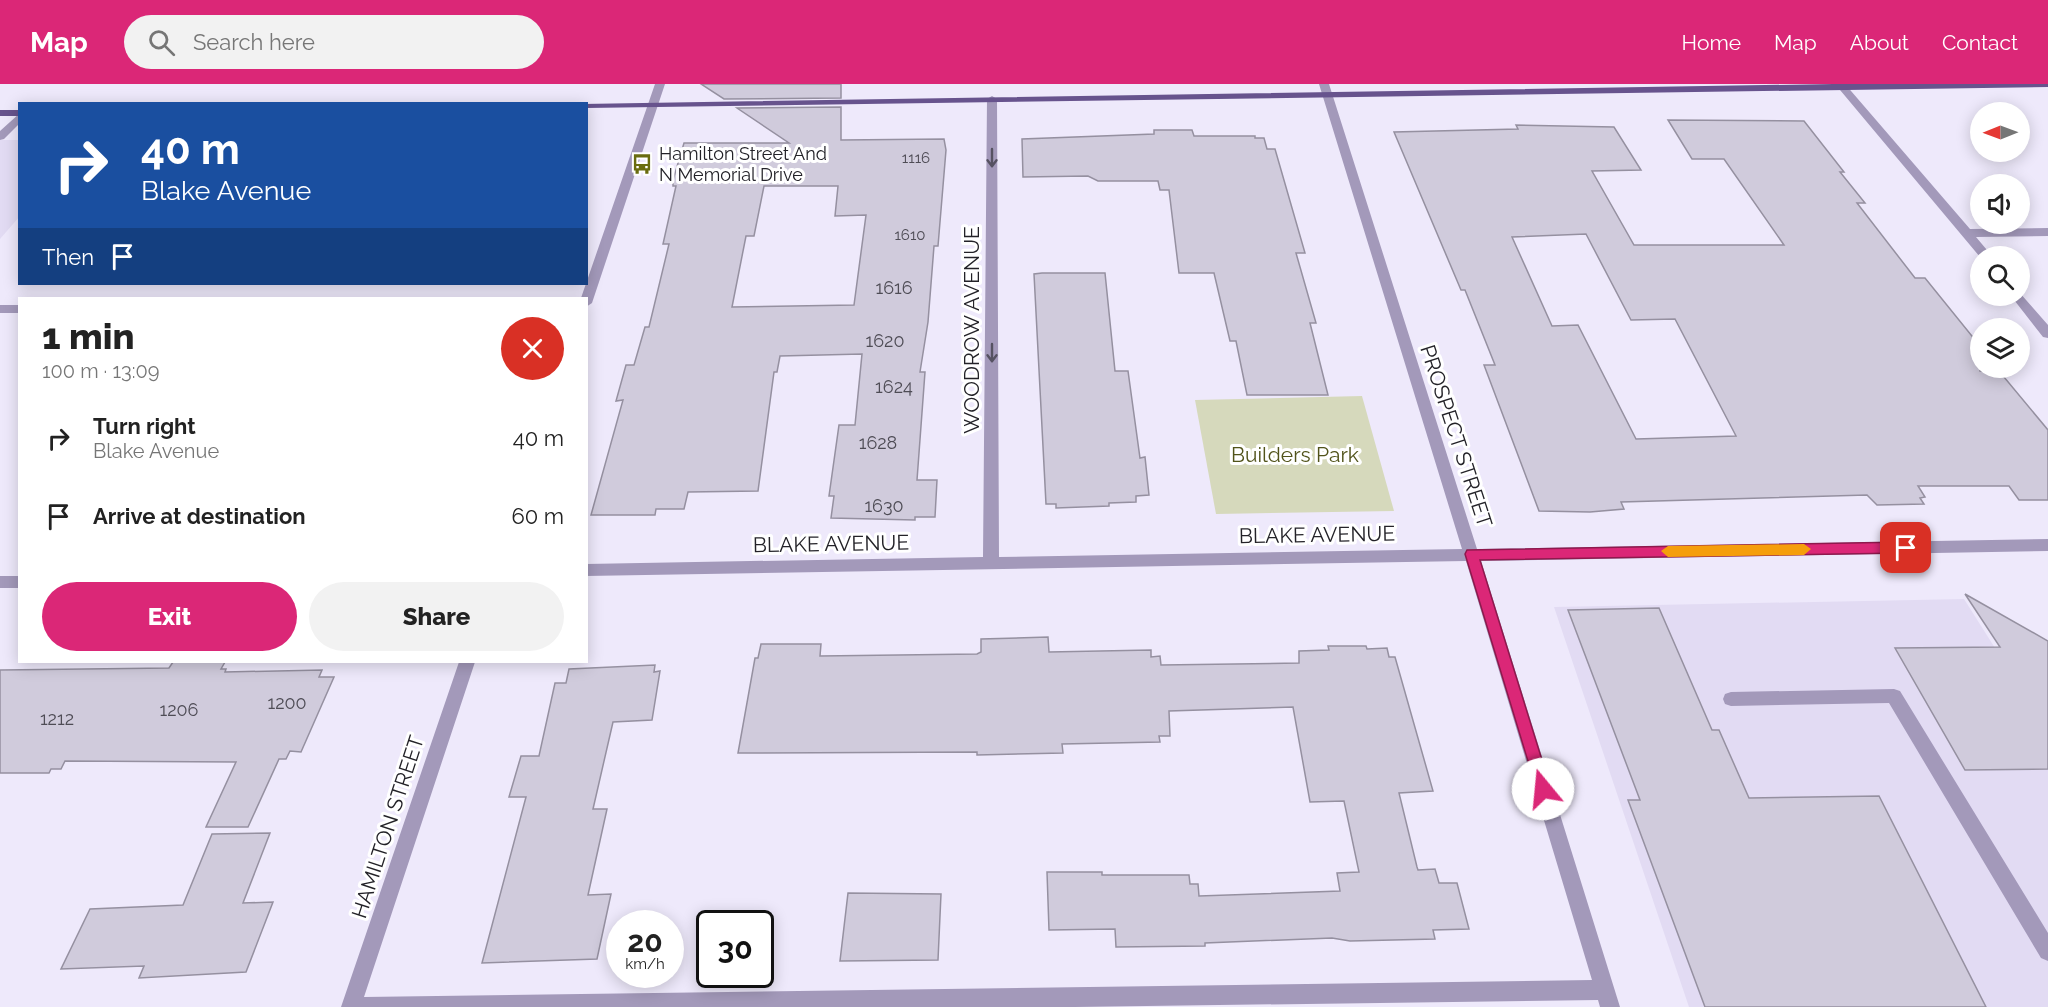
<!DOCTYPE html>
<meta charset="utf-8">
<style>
:root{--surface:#fff;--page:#f2f2f2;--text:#222;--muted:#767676;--accent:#db2777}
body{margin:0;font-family:Raleway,sans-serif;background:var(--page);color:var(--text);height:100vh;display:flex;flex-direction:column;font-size:22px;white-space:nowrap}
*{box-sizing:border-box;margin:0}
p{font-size:20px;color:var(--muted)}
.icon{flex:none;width:33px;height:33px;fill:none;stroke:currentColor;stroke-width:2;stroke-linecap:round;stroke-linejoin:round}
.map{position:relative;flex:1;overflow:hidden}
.details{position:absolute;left:18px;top:213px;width:570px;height:366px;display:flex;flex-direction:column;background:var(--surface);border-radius:0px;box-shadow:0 3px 15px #0003}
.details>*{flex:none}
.guide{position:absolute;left:18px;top:18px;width:570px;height:183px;border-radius:0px;box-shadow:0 3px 15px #0003;background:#1a4fa0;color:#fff;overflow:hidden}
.needle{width:39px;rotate:269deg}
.tools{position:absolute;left:1970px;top:18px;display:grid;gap:12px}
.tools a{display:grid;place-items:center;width:60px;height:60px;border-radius:50%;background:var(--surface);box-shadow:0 3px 15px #0003;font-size:30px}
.speed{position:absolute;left:606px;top:826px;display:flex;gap:12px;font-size:30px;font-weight:700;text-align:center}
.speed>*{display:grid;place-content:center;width:78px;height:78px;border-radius:50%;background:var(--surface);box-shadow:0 3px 15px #0003;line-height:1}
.speed small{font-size:15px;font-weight:400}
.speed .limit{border:3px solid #111;border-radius:9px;background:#fff;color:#111}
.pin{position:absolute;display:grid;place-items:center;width:51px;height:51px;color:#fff;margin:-26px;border-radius:12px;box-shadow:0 3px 9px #0006}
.me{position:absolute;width:66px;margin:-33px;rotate:343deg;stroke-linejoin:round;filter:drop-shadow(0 0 4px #0008)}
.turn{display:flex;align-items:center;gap:21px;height:126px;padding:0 24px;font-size:27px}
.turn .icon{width:78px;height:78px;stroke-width:2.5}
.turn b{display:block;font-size:42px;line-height:51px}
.then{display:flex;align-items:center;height:57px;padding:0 24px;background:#0003;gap:12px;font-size:22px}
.round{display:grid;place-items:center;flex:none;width:63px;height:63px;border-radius:32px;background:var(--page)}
.headline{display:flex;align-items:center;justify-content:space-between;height:102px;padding:0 24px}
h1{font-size:36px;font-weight:800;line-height:45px}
.button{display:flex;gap:12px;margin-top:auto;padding:12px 24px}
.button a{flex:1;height:69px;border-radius:36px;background:var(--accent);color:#fff;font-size:24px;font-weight:800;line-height:69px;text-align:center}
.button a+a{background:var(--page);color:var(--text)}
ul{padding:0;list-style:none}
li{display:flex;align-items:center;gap:18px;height:78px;padding:0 24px}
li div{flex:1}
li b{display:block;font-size:22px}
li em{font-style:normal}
header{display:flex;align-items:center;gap:36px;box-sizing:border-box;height:84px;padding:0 30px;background:var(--accent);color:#fff}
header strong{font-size:28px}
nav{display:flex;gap:33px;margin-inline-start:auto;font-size:21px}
.search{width:420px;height:54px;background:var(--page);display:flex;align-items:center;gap:15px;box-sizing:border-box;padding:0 21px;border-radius:33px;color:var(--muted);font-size:22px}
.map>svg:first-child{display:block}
.built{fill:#e2dbf3}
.green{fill:#d6d9bc}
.building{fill:#d0cbdc;stroke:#9590a0;stroke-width:1.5;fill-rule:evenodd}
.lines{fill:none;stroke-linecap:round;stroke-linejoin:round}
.minor{fill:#a399ba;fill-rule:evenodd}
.major{fill:#67538d;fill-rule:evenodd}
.oneway{stroke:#565262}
.route{fill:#db2777;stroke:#8e194d;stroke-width:1.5}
.slow{fill:#f59e0b}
.labels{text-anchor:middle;stroke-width:6;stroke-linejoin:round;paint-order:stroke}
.far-number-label{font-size:15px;fill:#4e4c55}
.far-poi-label{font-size:18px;fill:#232228;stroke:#fff;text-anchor:start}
.number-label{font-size:18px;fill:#4e4c55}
.street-label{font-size:21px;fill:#232228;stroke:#fff}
.park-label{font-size:21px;fill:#51531a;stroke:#fff}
</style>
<header>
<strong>Map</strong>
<div class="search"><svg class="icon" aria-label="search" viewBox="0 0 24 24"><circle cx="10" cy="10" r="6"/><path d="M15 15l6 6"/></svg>Search here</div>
<nav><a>Home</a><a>Map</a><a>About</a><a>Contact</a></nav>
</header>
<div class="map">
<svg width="2048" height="923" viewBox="0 0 2048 923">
<rect width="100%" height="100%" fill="#eee9fb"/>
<path class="built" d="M 0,56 L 19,56 L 20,132 L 0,155 Z
M 1964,515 L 2048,648 L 2048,923 L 1689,923 L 1554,523 Z"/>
<path class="green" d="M 1362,312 L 1394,427 L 1216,430 L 1195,316 Z"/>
<path class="building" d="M 701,0 L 841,0 L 841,14 L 724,15 Z
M 841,23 L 841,56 L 944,55 L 946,66 L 938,162 L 934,162 L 928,238 L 920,288 L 925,288 L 917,396 L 937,396 L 935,433 L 915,433 L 915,436 L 831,434 L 834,412 L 829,412 L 839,341 L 855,341 L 862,270 L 780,272 L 777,288 L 774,288 L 758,407 L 688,408 L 684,425 L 656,425 L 655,431 L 591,431 L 623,316 L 616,317 L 626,281 L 634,281 L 645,243 L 649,243 L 669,160 L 663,160 L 676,102 L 673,102 L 673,96 L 684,59 L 789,59 L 737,24 ZM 764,102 L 838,102 L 835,132 L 866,131 L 854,221 L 732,223 L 746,152 L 754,152 Z
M 1668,36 L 1804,37 L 1844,88 L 1840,88 L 1865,119 L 1857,119 L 1915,194 L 1925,194 L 1980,262 L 1980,287 L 1999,287 L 2048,346 L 2048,416 L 2019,416 L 2009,402 L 1918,402 L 1925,413 L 1920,414 L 1924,420 L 1877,421 L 1867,411 L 1621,418 L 1624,425 L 1590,428 L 1539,427 L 1484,281 L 1495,281 L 1465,206 L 1461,206 L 1394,48 L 1518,45 L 1516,41 L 1614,43 L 1641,86 L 1592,87 L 1634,161 L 1784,161 L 1724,75 L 1692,75 ZM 1586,150 L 1631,236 L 1675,235 L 1736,352 L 1636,355 L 1578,241 L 1552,242 L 1512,153 Z
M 1154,46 L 1192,46 L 1194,52 L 1255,52 L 1255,54 L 1264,54 L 1267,65 L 1275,65 L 1305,169 L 1296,169 L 1316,239 L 1310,239 L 1328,311 L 1247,311 L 1236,257 L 1230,257 L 1214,189 L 1179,189 L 1169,106 L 1160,106 L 1158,97 L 1098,97 L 1088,92 L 1023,93 L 1022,55 L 1154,50 Z
M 1042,189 L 1105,189 L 1115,287 L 1128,287 L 1140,374 L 1145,373 L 1149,411 L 1136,412 L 1136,418 L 1109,419 L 1109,422 L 1056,424 L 1056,420 L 1046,420 L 1034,190 Z
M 1965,510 L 2048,557 L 2048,685 L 1965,686 L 1895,564 L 2000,563 Z
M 1659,524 L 1712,646 L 1719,646 L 1749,714 L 1879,712 L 1986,923 L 1705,923 L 1628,716 L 1640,716 L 1568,526 Z
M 1048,553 L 1049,568 L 1151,566 L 1151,573 L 1160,572 L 1161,581 L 1299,579 L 1299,567 L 1329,566 L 1328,562 L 1366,562 L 1367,565 L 1387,564 L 1389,573 L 1395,573 L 1433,707 L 1399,709 L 1417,783 L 1418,786 L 1435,785 L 1439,799 L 1457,799 L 1469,845 L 1433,846 L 1435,855 L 1350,857 L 1332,854 L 1205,859 L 1205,862 L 1116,863 L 1115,845 L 1049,846 L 1047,788 L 1102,788 L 1102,791 L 1189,791 L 1190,800 L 1198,800 L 1199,812 L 1340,807 L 1337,789 L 1359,788 L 1344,717 L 1310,718 L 1293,623 L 1169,627 L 1170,652 L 1159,652 L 1160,658 L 1062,660 L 1063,669 L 977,671 L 977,668 L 738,669 L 755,574 L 758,574 L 761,560 L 821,560 L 820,572 L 977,570 L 981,568 L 981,555 Z
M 173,578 L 225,578 L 221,585 L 226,585 L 225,588 L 322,586 L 319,593 L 334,593 L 301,668 L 290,667 L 286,675 L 279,675 L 248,743 L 206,743 L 236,678 L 65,677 L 61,685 L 51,685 L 49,689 L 0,689 L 0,586 L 169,584 Z
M 655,581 L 654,588 L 660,587 L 652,636 L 613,638 L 593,725 L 607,725 L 588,811 L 611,810 L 597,875 L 482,879 L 526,713 L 509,713 L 521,672 L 539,672 L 555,599 L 566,599 L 569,585 Z
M 270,749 L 243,819 L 273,818 L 246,888 L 139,894 L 144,882 L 61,885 L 90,825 L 183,821 L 212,750 Z
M 848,809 L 941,810 L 938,876 L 840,877 Z"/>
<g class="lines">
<path class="minor" d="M 655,0 L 665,0 L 592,219 L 586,223 L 586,214 L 581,214 Z
M 1319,0 L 1329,0 L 1477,465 L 2048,455 L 2048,467 L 1481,477 L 1620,923 L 1600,923 L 1598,916 L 1075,923 L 341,923 L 459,578 L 475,578 L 364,913 L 1592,896 L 1466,477 L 586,492 L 586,480 L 983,473 L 987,15 L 992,12 L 997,15 L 999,473 L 1462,465 Z
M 1835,0 L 1845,0 L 1970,145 L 2048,144 L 2048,152 L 1976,153 L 1992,172 L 1980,173 Z
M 20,29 L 20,39 L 4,55 L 0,56 L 0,47 Z
M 2019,208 L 2048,241 L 2048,254 L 2043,253 L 2011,212 L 2019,212 Z
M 0,221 L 20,221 L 20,229 L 0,229 Z
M 0,492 L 20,492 L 20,504 L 0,504 Z
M 1894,605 L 1900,607 L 2048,849 L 2048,877 L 2041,874 L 1889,619 L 1731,622 L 1725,620 L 1723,615 L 1725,610 L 1731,608 Z"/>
<path class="major" d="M 1833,0 L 2048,0 L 2048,3 L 586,24 L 586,20 L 582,20 Z
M 0,26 L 20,26 L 20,32 L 0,32 Z"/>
</g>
<defs><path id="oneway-shaft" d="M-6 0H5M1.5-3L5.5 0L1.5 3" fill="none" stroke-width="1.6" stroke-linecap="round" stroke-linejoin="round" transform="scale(1.5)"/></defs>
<g class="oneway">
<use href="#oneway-shaft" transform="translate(992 74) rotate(90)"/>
<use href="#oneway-shaft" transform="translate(992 269) rotate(90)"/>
</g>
<path class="route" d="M 1906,458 L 1913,464 L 1906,469 L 1480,476 L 1551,705 L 1549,710 L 1543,712 L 1538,710 L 1465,470 L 1467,466 Z"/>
<path class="slow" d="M 1804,460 L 1811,465 L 1804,471 L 1668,473 L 1661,467 L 1668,462 Z"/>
<defs>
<g id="bus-bare" transform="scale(1.62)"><path d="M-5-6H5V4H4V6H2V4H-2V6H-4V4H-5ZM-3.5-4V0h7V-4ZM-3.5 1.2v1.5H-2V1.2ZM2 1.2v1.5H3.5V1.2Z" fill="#696c0f" stroke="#fff" stroke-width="2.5" paint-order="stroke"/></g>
</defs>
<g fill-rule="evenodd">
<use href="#bus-bare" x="642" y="80"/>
</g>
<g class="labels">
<g class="far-number-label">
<text x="916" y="79">1116</text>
<text x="910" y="156">1610</text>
</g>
<g class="far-poi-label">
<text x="659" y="76">Hamilton Street And<tspan x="659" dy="21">N Memorial Drive</tspan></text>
</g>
<g class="number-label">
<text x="894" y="210">1616</text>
<text x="885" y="263">1620</text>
<text x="894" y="309">1624</text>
<text x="878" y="365">1628</text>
<text x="884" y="428">1630</text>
<text x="287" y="625">1200</text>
<text x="179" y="632">1206</text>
<text x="57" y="641">1212</text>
</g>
<g class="street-label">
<text transform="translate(972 246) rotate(-90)" y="7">WOODROW AVENUE</text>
<text transform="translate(1456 352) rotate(72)" y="7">PROSPECT STREET</text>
<text transform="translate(1317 451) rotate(-1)" y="7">BLAKE AVENUE</text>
<text transform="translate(831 460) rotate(-1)" y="7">BLAKE AVENUE</text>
<text transform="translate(388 743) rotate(-72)" y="7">HAMILTON STREET</text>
</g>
<g class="park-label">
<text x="1295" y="378">Builders Park</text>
</g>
</g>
</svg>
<div class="tools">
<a><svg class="needle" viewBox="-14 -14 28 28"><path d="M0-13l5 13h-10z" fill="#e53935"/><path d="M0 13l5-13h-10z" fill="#767676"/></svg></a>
<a><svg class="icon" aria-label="sound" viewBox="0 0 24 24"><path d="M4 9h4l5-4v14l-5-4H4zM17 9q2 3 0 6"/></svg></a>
<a><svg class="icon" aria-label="search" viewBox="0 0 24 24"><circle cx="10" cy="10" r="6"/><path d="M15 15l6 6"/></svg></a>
<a><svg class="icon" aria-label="layers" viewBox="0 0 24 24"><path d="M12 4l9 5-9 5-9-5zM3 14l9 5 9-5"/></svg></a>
</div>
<div class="speed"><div>20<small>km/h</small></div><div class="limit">30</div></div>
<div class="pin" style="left:1906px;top:464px;background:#d93025"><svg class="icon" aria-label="arrive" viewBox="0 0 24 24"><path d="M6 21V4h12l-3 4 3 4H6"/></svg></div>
<svg class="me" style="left:1543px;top:705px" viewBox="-20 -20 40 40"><circle r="19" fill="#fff"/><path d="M0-13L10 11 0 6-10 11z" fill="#db2777"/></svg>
<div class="guide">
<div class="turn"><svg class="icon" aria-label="right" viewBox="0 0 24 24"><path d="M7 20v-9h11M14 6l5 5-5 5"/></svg><div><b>40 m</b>Blake Avenue</div></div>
<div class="then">Then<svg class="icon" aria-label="arrive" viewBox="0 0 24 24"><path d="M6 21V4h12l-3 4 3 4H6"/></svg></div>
</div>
<section class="details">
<div class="headline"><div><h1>1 min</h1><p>100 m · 13:09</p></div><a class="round" style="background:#d93025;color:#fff"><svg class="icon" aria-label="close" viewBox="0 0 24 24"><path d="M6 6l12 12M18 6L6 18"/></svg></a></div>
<ul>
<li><svg class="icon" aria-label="right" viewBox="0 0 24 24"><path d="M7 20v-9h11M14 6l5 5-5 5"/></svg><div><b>Turn right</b><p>Blake Avenue</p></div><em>40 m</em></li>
<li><svg class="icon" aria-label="arrive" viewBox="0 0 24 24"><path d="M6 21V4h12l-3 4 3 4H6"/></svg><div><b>Arrive at destination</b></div><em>60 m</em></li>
</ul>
<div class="button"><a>Exit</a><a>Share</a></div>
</section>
</div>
